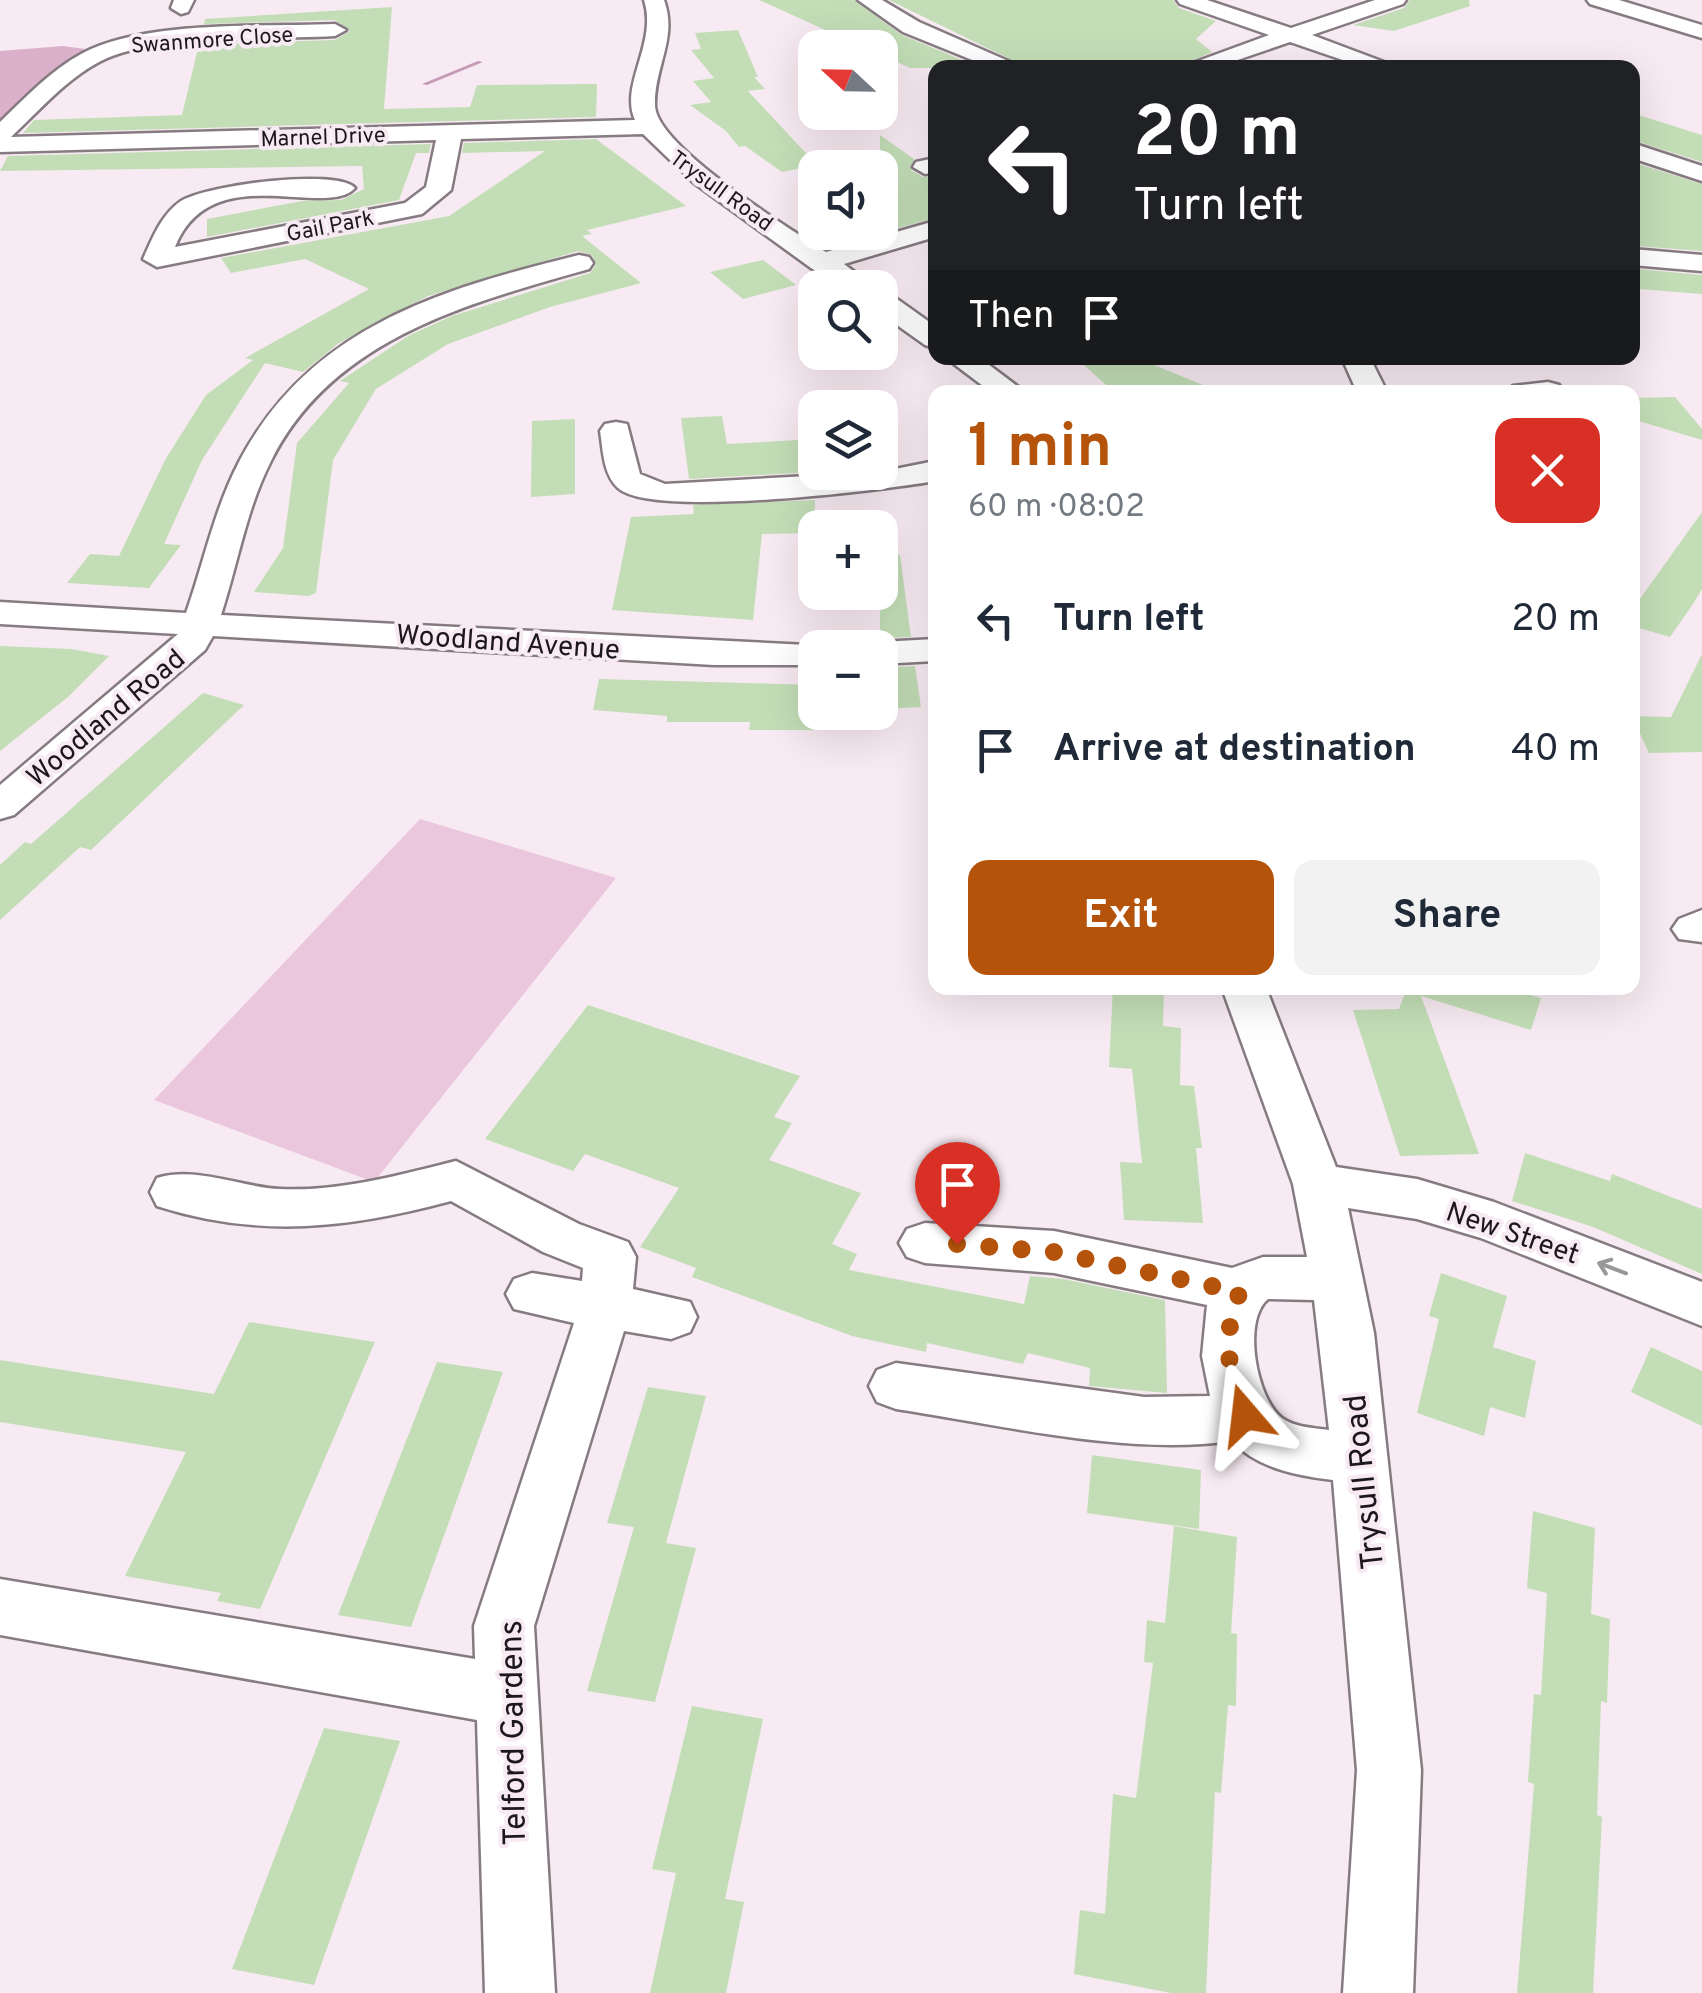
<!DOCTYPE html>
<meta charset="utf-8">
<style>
:root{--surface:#fff;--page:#f2f2f3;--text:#1f2937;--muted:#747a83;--accent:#b45309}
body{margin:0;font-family:Overpass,sans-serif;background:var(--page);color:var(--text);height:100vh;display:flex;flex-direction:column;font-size:38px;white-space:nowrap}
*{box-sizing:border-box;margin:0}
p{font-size:32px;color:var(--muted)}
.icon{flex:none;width:55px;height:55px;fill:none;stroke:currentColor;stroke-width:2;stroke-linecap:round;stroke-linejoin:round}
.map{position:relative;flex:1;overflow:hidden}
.sheet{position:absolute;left:928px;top:385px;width:712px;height:610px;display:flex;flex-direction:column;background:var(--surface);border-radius:20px;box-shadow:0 10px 40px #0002}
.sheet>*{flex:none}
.hud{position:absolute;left:928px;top:60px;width:712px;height:305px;border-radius:20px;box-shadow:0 10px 40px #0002;background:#202124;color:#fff;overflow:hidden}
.needle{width:65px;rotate:292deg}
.controls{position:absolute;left:798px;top:30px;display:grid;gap:20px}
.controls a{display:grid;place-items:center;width:100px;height:100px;border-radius:20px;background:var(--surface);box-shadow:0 10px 40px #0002;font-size:50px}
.pin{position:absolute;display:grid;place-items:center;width:85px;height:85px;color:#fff;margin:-102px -42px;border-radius:50% 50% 50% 0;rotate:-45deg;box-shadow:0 0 10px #0007}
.pin .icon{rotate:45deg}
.me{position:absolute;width:110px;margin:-55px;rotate:343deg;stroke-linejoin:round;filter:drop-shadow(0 0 8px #0008)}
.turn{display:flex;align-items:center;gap:35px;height:210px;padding:0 40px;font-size:45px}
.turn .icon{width:130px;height:130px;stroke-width:2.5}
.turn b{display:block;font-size:70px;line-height:85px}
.then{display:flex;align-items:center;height:95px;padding:0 40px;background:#0003;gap:20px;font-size:38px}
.round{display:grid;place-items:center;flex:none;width:105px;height:105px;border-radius:20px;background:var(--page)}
.headline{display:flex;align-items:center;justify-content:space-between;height:170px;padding:0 40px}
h1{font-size:60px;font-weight:700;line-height:75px;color:var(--accent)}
.action{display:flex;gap:20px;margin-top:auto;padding:20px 40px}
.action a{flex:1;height:115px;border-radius:20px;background:var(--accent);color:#fff;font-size:40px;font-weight:700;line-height:115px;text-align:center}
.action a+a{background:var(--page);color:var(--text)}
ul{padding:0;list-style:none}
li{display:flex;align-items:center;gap:30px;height:130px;padding:0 40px}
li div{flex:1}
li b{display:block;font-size:38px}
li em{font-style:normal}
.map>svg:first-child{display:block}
.green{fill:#eac7dc}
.forest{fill:#dbb0cb}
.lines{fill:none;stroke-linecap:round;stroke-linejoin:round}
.stream{fill:#c59bb6;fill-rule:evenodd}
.building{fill:#c3deb7}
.minor-casing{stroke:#877b82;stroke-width:5}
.minor{fill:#fff;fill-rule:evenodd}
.oneway{stroke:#999798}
.route{stroke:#b45309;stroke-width:18;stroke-dasharray:0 32.4}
.labels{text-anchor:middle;stroke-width:8;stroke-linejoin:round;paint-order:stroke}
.far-street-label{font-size:22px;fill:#1c171a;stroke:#f8eaf2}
.street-label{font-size:28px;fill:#1c171a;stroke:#f8eaf2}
.near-street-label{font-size:32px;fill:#1c171a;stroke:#f8eaf2}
</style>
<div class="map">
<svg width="1702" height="1993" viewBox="0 0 1702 1993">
<rect width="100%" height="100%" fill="#f8eaf2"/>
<path class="green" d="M 420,819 L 616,878 L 374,1182 L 154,1100 Z"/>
<path class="forest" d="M 63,46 L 85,49 L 0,124 L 0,51 Z"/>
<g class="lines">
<path class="stream" d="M 478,61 L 483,62 L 427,85 L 422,84 Z"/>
</g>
<path class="building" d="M 759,0 L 854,0 L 902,35 L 981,68 L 910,68 L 880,54 L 880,48 L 865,48 Z
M 889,0 L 1173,0 L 1179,8 L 1216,21 L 1196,39 L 1212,52 L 1176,68 L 1028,68 Z
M 1410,0 L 1469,0 L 1470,6 L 1394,31 L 1353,25 L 1404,8 Z
M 392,7 L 384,109 L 470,107 L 477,85 L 597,84 L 596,117 L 23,133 L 34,120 L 182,115 L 199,44 L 335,40 L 350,31 L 335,20 L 204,24 L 205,19 Z
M 738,30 L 758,77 L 754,77 L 765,89 L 748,91 L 817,165 L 782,172 L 745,146 L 739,147 L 726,131 L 690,105 L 711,102 L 693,81 L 714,78 L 691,50 L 701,49 L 695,33 Z
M 1632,113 L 1702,135 L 1702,162 L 1632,140 Z
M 880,135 L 914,159 L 911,170 L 923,177 L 935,176 L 935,218 L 880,233 Z
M 596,139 L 686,206 L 587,230 L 592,234 L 582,236 L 641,283 L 550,307 L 448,344 L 376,389 L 333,460 L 316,593 L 308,596 L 254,592 L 283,548 L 297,443 L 349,383 L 340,381 L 408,336 L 452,316 L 590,273 L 596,265 L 592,255 L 578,251 L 428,296 L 339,343 L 303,372 L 265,363 L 202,460 L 164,544 L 181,545 L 149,588 L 67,583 L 90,554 L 119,556 L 165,460 L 206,395 L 253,360 L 245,358 L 369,289 L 305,259 L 231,273 L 221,258 L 449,216 L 545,151 L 462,153 L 464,143 Z
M 431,144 L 429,153 L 416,153 L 399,200 L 207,237 L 207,219 L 302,201 L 341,200 L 364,189 L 362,166 L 0,171 L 8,156 Z
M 1632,162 L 1702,184 L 1702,251 L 1636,246 Z
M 763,260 L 796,285 L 743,299 L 710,272 Z
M 1638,269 L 1702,275 L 1702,294 L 1639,289 Z
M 1076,358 L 1137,358 L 1220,392 L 1114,392 Z
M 1675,397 L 1702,429 L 1702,440 L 1632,419 L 1632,398 Z
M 722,416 L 727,444 L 815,439 L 815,472 L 689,479 L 681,418 Z
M 575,419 L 575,494 L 531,497 L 532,421 Z
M 815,500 L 815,533 L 762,534 L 753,620 L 612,610 L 631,517 L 694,514 L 693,505 Z
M 1702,512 L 1702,589 L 1693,604 L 1670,637 L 1632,626 L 1632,610 Z
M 900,555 L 911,637 L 880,638 L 880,556 Z
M 0,646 L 72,649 L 109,656 L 68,697 L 0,751 Z
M 1702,654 L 1702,752 L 1649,753 L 1632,716 L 1671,717 Z
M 915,666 L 921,707 L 880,709 L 880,668 Z
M 599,679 L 815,685 L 815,730 L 749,730 L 750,722 L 667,722 L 667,716 L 593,710 Z
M 203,693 L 244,705 L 91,850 L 80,847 L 0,920 L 0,865 L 25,842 L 31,844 Z
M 1113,988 L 1164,988 L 1163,1026 L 1181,1028 L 1180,1085 L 1194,1086 L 1202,1148 L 1196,1148 L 1203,1223 L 1124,1220 L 1120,1162 L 1142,1163 L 1132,1069 L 1109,1067 Z
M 1407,988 L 1506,988 L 1541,998 L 1531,1030 L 1421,996 L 1479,1154 L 1400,1156 L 1353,1010 L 1399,1009 Z
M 588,1005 L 800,1076 L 774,1117 L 792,1123 L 769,1160 L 861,1193 L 832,1244 L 857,1254 L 849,1270 L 1024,1304 L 1030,1276 L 1063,1279 L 1165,1300 L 1167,1393 L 1089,1386 L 1090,1368 L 1028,1353 L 1023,1364 L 927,1343 L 926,1352 L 852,1336 L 692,1277 L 696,1268 L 640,1247 L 679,1188 L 585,1154 L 573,1171 L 485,1139 Z
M 1525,1153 L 1610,1181 L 1612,1174 L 1702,1209 L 1702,1274 L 1593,1227 L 1512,1201 Z
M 1441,1273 L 1507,1296 L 1493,1347 L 1536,1361 L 1525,1418 L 1490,1407 L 1484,1436 L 1417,1413 L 1439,1319 L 1429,1316 Z
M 249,1322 L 375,1342 L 260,1609 L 217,1601 L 221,1593 L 125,1576 L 186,1452 L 0,1422 L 0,1360 L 214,1394 Z
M 1651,1347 L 1702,1371 L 1702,1426 L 1631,1392 Z
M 437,1362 L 503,1372 L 411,1627 L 338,1615 Z
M 648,1387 L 706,1396 L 666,1543 L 696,1548 L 655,1702 L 587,1691 L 634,1527 L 607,1523 Z
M 1092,1455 L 1201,1470 L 1199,1529 L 1087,1513 Z
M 1533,1511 L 1595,1528 L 1591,1614 L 1610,1619 L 1607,1703 L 1601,1701 L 1597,1815 L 1602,1817 L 1593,1993 L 1517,1993 L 1534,1784 L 1528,1782 L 1534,1694 L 1541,1695 L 1547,1593 L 1527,1588 Z
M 1174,1526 L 1237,1537 L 1231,1633 L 1237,1634 L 1236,1706 L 1228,1705 L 1221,1793 L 1215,1792 L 1206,1993 L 1171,1993 L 1074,1974 L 1080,1910 L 1105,1914 L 1113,1794 L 1136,1798 L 1153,1663 L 1144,1662 L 1147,1620 L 1165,1623 Z
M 692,1706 L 763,1719 L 725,1899 L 744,1902 L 726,1993 L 650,1993 L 676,1873 L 652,1869 Z
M 324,1728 L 400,1741 L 314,1985 L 232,1969 Z"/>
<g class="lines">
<g class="minor-casing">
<path id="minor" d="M 174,0 L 194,0 L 188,12 L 181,14 L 171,8 Z
M 644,0 L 664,0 C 678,38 654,67 655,105 C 655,146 790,229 826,252 L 935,221 L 935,237 L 844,264 L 876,288 L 843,288 L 811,268 L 694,183 L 643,134 L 461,139 L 451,190 L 422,214 L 157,267 L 143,259 C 153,237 161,215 181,201 C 206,185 337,168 355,188 C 326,220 211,157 175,247 L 405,203 L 426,187 L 436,140 L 0,152 L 0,122 C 26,97 51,70 83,53 C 145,20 264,27 335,24 L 346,30 L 335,36 C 271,40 153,33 99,62 C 65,80 39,111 11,137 L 635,120 C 619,85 658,43 644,0 Z
M 858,0 L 882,0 L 919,22 L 1024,68 L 992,68 L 903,32 Z
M 1177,0 L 1207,0 L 1291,28 L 1375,0 L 1406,0 L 1403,4 L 1312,35 L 1400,68 L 1366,68 L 1290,42 L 1214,68 L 1179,68 L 1269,35 L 1180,4 Z
M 1587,0 L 1619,0 L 1702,25 L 1702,38 L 1590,4 Z
M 1632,143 L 1702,166 L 1702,181 L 1632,158 Z
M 935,158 L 935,172 L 925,174 L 913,167 L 916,162 Z
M 1632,249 L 1702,255 L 1702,271 L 1632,265 Z
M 579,255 L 589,257 L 593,263 L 589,269 C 466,304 332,339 271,461 C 246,510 238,563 221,615 L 828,646 L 815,648 L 815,665 L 714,665 L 213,636 L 205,650 L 14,815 L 0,819 L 0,785 L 178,634 L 0,624 L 0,602 L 186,613 C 204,562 214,510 239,462 C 309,327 441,289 579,255 Z
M 880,292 L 890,294 L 935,326 L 935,348 L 925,345 L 880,313 Z
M 946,358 L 980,358 L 1025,392 L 991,392 Z
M 1342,358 L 1370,358 L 1387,392 L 1357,392 Z
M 1548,382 L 1559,385 L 1563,391 L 1509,392 L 1513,386 Z
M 616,422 L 627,424 L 640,474 L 665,484 L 880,472 L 935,461 L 935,481 C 884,490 651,519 618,488 C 603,474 603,450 600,431 L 605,424 Z
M 935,639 L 935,661 L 880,664 L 880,648 L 865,648 L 880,642 Z
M 1702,910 L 1702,942 L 1679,939 L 1672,929 L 1679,919 Z
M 1222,988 L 1266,988 L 1336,1167 L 1417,1179 L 1494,1202 L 1702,1282 L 1702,1326 L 1481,1238 L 1417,1219 L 1348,1208 L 1374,1333 L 1421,1770 L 1413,1993 L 1343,1993 L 1357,1770 L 1333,1480 C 1297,1476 1257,1468 1232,1441 C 1127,1456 1002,1425 896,1409 L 877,1402 L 869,1386 L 877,1370 L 896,1363 L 1144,1397 L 1210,1396 L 1202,1356 L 1207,1305 L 1054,1273 L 925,1263 L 907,1257 L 899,1243 L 907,1229 L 925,1223 L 1054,1231 L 1232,1268 L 1263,1257 L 1307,1257 L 1293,1184 ZM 1268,1299 L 1314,1300 L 1329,1430 C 1313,1428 1294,1427 1282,1418 C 1256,1398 1242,1320 1268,1299 Z
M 456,1161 L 579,1224 L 628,1242 L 636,1257 L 633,1289 L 690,1302 L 697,1317 L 690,1332 L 671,1339 L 624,1331 L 534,1626 L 555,1993 L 485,1993 L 477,1720 L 0,1635 L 0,1579 L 475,1659 L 474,1626 L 574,1323 L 514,1309 L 506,1294 L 514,1279 L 532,1273 L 582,1281 L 583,1268 L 543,1252 L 451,1201 C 350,1228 260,1239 157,1206 L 150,1192 L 157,1178 C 196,1166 240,1187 280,1189 C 339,1192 399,1175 456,1161 Z"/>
</g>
<use href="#minor" class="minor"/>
</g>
<defs><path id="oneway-shaft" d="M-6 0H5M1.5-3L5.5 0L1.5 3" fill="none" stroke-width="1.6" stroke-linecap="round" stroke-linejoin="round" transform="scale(2.5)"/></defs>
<use class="oneway" href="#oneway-shaft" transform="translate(1612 1268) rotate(-159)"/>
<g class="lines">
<path class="route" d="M 957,1244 L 1054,1252 L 1240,1292 C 1222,1331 1227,1376 1245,1415"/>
</g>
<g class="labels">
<g class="far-street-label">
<text transform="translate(212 39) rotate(-4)" y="8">Swanmore Close</text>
<text transform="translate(323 136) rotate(-2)" y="8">Marnel Drive</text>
<text transform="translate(722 190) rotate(36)" y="8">Trysull Road</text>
<text transform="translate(330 225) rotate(-11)" y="8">Gail Park</text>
</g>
<g class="street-label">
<text transform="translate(508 641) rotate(4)" y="10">Woodland Avenue</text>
<text transform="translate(105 717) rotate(-40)" y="10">Woodland Road</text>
<text transform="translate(1513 1232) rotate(19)" y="10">New Street</text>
</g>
<g class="near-street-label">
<text transform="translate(1363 1482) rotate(-96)" y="11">Trysull Road</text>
<text transform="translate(512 1733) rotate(-91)" y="11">Telford Gardens</text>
</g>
</g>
</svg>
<div class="controls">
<a><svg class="needle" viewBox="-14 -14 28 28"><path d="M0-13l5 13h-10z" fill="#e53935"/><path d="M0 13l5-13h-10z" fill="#747a83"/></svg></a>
<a><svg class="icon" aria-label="sound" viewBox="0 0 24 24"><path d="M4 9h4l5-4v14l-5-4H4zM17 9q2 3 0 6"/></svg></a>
<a><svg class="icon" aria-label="search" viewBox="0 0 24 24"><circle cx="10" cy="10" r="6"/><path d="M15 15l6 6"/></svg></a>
<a><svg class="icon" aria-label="layers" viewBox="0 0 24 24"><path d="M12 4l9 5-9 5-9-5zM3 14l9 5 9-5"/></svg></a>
<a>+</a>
<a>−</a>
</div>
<div class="pin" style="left:957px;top:1244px;background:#d93025"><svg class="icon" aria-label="arrive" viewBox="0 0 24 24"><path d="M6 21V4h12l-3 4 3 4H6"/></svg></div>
<svg class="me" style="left:1245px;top:1415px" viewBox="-20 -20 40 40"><path d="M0-17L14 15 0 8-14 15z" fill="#b45309" stroke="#fff" stroke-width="4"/></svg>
<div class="hud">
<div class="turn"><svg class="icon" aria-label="left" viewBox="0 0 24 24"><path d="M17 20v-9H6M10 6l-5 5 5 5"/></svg><div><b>20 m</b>Turn left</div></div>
<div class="then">Then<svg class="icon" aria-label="arrive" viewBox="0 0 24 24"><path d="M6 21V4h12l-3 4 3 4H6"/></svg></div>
</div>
<section class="sheet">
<div class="headline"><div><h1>1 min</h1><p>60 m · 08:02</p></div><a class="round" style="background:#d93025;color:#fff"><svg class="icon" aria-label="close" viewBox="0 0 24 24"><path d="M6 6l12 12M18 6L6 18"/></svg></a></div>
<ul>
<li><svg class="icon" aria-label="left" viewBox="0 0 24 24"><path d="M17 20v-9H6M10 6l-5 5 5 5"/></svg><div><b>Turn left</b></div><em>20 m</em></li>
<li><svg class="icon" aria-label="arrive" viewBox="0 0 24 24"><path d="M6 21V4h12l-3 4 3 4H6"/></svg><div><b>Arrive at destination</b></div><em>40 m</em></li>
</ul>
<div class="action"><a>Exit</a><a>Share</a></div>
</section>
</div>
